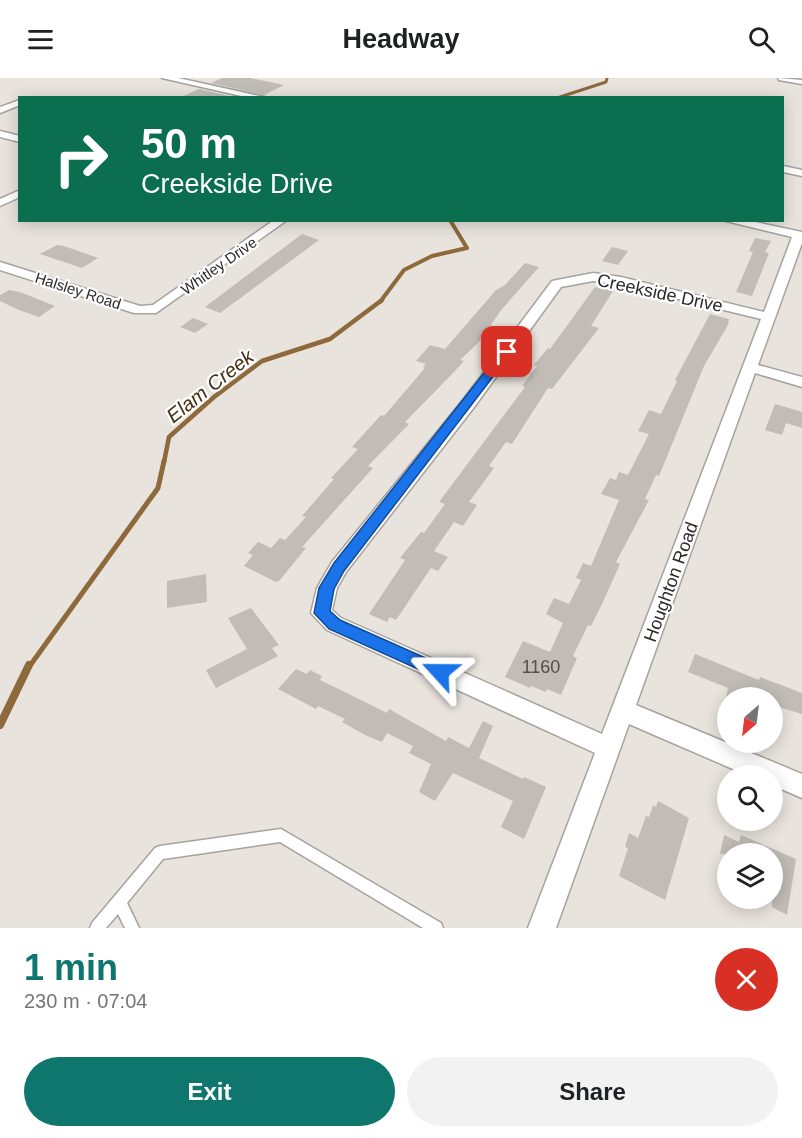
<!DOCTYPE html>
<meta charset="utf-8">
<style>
:root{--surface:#fff;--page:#f2f2f2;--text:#202124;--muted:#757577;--accent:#0f766e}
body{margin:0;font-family:Helvetica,sans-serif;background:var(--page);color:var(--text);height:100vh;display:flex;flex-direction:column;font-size:22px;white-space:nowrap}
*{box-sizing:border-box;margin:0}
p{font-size:20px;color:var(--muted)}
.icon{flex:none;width:33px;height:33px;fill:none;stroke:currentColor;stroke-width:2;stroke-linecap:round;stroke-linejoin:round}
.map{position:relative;height:850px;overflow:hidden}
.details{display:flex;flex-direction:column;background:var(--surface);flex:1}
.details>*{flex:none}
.hud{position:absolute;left:18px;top:18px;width:766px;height:126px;border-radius:0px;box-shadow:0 3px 15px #0003;background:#0b6e4f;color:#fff;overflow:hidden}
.needle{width:39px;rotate:208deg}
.controls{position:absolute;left:717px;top:609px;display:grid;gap:12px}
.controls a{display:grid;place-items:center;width:66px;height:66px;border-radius:50%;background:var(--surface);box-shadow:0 3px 15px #0003;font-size:30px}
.pin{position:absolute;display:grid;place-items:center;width:51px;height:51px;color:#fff;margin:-26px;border-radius:12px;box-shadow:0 3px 9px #0006}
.me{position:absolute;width:66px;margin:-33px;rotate:294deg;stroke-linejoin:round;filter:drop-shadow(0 0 4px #0008)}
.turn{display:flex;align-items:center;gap:21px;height:126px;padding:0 24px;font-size:27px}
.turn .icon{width:78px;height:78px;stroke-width:2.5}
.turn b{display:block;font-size:42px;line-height:51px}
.round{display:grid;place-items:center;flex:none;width:63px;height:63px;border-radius:32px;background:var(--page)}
.headline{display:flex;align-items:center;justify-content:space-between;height:102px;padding:0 24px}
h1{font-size:36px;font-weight:600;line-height:45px;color:var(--accent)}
.action{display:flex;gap:12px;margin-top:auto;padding:12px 24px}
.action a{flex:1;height:69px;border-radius:36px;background:var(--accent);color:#fff;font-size:24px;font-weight:600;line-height:69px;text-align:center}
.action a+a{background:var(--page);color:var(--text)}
header{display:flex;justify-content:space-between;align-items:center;height:78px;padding:0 24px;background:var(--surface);font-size:27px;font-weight:600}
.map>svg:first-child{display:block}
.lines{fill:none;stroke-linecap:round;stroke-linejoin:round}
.stream-far4{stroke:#8d693b;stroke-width:3}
.stream-far3{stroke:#8d693b;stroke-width:4}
.stream-far2{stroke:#8d693b;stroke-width:4.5}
.stream-far1{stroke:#8d693b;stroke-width:5}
.stream{stroke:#8d693b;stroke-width:8}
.building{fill:#c1bcb6}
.lane-casing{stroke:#a7a29c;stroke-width:3}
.street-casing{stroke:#a7a29c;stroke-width:3}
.lane{fill:#fff;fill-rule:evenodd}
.street{fill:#fff;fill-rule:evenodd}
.route{fill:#1a73e8;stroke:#114b97;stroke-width:1.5}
.labels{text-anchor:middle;stroke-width:4.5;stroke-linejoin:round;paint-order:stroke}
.far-street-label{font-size:15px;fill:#2c2a28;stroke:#fff}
.street-label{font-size:18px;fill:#2c2a28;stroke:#fff}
.near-number-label{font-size:18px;fill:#514e4c}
.water-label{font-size:20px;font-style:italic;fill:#452f12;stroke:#fff}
</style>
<header><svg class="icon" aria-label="menu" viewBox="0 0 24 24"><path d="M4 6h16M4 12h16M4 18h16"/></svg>Headway<svg class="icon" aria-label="search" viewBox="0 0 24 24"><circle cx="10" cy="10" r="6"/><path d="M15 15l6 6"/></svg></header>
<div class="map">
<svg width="802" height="850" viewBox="0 0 802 850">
<rect width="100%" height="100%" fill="#e9e3dd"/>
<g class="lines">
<path class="stream-far4" d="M 557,20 L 606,4 L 607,0"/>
<path class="stream-far3" d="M 380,224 L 404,192 L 432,178 L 467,170 L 450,142"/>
<path class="stream-far2" d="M 164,384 L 169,359 L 214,319 L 262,283 L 330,261 L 382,222"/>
<path class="stream-far1" d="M 29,589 L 158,410 L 164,383"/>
<path class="stream" d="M 0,647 L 29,587"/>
</g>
<path class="building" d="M 222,0 L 250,0 L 284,7 L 264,17 L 211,5 Z
M 199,11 L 238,20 L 179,20 Z
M 302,156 L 319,162 L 220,235 L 205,229 Z
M 755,160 L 771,163 L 765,174 L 769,175 L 752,218 L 736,214 L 753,174 L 749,173 Z
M 57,167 L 64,168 L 98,180 L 82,190 L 40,176 Z
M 612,169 L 628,173 L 618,187 L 602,183 Z
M 525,185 L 539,189 L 502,231 L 478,265 L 460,282 L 464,283 L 454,294 L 405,344 L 409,346 L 368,388 L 373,390 L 302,469 L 306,470 L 279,503 L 276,504 L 244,488 L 253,477 L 248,475 L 258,464 L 271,470 L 280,460 L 285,462 L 306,439 L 302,438 L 334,401 L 331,400 L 358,371 L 352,369 L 381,337 L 384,338 L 425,290 L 423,289 L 426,286 L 416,283 L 430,267 L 445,271 L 496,212 L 505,207 Z
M 595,209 L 613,213 L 591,248 L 599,250 L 552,311 L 548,310 L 512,366 L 506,364 L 489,388 L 494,390 L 469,424 L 477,427 L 463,448 L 454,444 L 434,473 L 448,479 L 438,493 L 431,490 L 396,542 L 390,539 L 387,544 L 369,536 L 405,482 L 400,480 L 421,454 L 424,455 L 445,426 L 439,424 L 525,309 L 522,308 L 537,288 L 534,287 L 548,270 L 550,271 Z
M 9,212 L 20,214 L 55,228 L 39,239 L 19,232 L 0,223 L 0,217 Z
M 710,236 L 729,241 L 728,247 L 704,288 L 659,398 L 656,397 L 645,421 L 649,422 L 616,484 L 620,486 L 602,526 L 591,548 L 588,547 L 573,578 L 577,580 L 561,617 L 547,611 L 546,614 L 531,608 L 530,610 L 505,599 L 523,563 L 550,574 L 563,545 L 546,536 L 554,520 L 569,526 L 581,502 L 576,500 L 583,485 L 591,488 L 619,422 L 601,416 L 610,400 L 616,402 L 619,394 L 628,397 L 649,356 L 638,353 L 649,332 L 661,336 L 677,303 L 675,302 Z
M 193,240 L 208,246 L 195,255 L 180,249 Z
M 775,326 L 802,334 L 802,350 L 786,345 L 782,357 L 765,352 Z
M 206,496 L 207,524 L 167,530 L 167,503 Z
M 251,530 L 279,567 L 272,570 L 278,578 L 216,610 L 206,592 L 247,571 L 228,540 Z
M 695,576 L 759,602 L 760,599 L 802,615 L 802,636 L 772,627 L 772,620 L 747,613 L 746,620 L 726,620 L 728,610 L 688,594 Z
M 296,591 L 307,596 L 310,592 L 322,598 L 320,602 L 359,621 L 387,635 L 389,631 L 446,663 L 448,659 L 469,670 L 483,643 L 493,648 L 479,680 L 523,701 L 524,699 L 546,709 L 524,761 L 501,749 L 513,723 L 453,695 L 435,723 L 419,714 L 431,686 L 409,675 L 413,668 L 387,655 L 382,664 L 367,658 L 342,644 L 345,641 L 318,628 L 316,631 L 278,611 Z
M 658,723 L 689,740 L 665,822 L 619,798 L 628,770 L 625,769 L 629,755 L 638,760 L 646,738 L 649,739 L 653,727 L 656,729 Z
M 724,757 L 739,764 L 741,757 L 796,781 L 787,837 L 772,829 L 772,776 L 720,776 Z"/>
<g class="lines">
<g class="lane-casing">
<path id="lane" d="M 281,751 L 441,845 L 443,850 L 423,850 L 280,764 L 163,781 L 127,825 L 139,850 L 125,850 L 118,836 L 106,850 L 90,850 L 92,845 L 155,770 L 160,768 Z"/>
</g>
<g class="street-casing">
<path id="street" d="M 162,0 L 178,0 L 269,20 L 250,20 Z
M 778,0 L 802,2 L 802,6 L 779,2 Z
M 20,22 L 20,27 L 0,35 L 0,29 Z
M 0,53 L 20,58 L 20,64 L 0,59 Z
M 783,88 L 802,92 L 802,98 L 783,94 Z
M 20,112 L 20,119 L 0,128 L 0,121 Z
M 274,142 L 287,142 L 156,235 L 134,235 L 0,192 L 0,184 L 140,228 L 153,227 Z
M 722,142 L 746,142 L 802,154 L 802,165 L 758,287 L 802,299 L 802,309 L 755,295 L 636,627 L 802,696 L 802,720 L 772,707 L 772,698 L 749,698 L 629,646 L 556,850 L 528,850 L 595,675 L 327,552 L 311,535 L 317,510 L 332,484 L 463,322 L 552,203 L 593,195 L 621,199 L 764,234 L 792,159 ZM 593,203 L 621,207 L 761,241 L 602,656 L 341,540 L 332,532 L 337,510 L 346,494 L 475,328 L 561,209 Z"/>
</g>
<use href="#lane" class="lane"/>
<use href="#street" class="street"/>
</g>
<path class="route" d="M 503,271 L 512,274 L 344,493 L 334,511 L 330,533 L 340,542 L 446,589 L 448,594 L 446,599 L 440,601 L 329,551 L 314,535 L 319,510 L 334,485 Z"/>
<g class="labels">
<g class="far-street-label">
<text transform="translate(219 188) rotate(-35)" y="5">Whitley Drive</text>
<text transform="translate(78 213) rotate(18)" y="5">Halsley Road</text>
</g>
<g class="street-label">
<text transform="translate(660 215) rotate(12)" y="6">Creekside Drive</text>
<text transform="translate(671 504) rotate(-70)" y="6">Houghton Road</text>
</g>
<g class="near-number-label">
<text x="541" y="595">1160</text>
</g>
<g class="water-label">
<text transform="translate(210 308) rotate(-38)" y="7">Elam Creek</text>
</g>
</g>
</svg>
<div class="controls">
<a><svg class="needle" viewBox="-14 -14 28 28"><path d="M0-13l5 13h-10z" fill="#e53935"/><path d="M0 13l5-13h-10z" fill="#757577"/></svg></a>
<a><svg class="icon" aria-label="search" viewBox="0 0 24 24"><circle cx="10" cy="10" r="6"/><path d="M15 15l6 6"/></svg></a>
<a><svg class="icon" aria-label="layers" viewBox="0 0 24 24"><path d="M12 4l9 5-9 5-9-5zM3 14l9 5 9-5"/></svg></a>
</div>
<div class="pin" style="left:507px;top:274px;background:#d93025"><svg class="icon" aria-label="arrive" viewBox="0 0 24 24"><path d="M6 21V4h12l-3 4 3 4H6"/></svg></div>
<svg class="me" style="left:440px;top:594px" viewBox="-20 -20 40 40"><path d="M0-17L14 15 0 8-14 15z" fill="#1a73e8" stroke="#fff" stroke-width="4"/></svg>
<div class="hud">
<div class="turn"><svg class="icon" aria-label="right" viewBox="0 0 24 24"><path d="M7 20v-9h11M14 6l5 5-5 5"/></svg><div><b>50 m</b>Creekside Drive</div></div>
</div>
</div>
<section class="details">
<div class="headline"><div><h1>1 min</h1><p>230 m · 07:04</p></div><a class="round" style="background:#d93025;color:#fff"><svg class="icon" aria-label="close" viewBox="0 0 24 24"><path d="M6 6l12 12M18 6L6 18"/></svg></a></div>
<div class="action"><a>Exit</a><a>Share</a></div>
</section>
